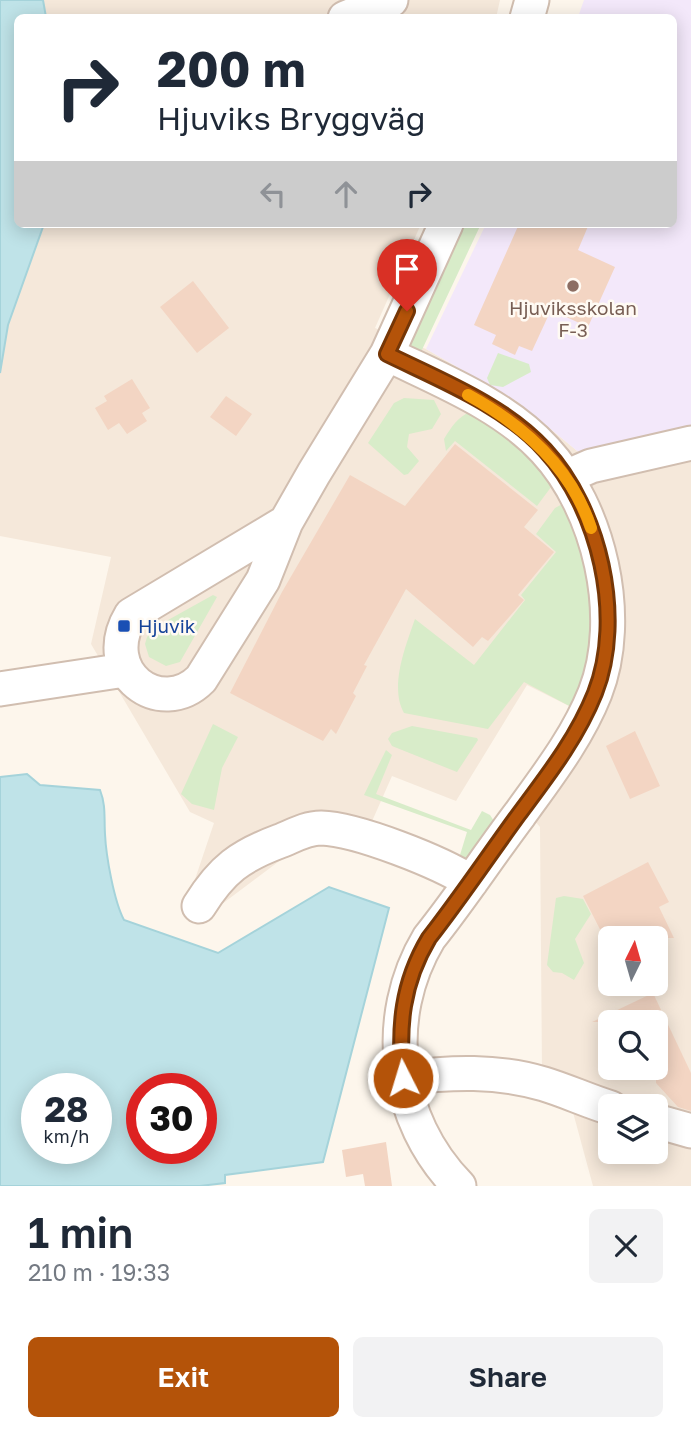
<!DOCTYPE html>
<meta charset="utf-8">
<style>
:root{--surface:#fff;--page:#f2f2f3;--text:#1f2937;--muted:#747a83;--accent:#b45309}
body{margin:0;font-family:"Golos Text",sans-serif;background:var(--page);color:var(--text);height:100vh;display:flex;flex-direction:column;font-size:26px;white-space:nowrap}
*{box-sizing:border-box;margin:0}
p{font-size:23px;color:var(--muted)}
.icon{flex:none;width:38px;height:38px;fill:none;stroke:currentColor;stroke-width:2;stroke-linecap:round;stroke-linejoin:round}
.map{position:relative;height:1186px;overflow:hidden}
.panel{display:flex;flex-direction:column;background:var(--surface);flex:1}
.panel>*{flex:none}
.banner{position:absolute;left:14px;top:14px;width:663px;height:214px;border-radius:10px;box-shadow:0 4px 18px #0003;background:#fff;color:var(--text);overflow:hidden}
.needle{width:46px;rotate:5deg}
.controls{position:absolute;left:598px;top:926px;display:grid;gap:14px}
.controls a{display:grid;place-items:center;width:70px;height:70px;border-radius:10px;background:var(--surface);box-shadow:0 4px 18px #0003;font-size:35px}
.speed{position:absolute;left:21px;top:1073px;display:flex;gap:14px;font-size:35px;font-weight:700;text-align:center}
.speed>*{display:grid;place-content:center;width:91px;height:91px;border-radius:50%;background:var(--surface);box-shadow:0 4px 18px #0003;line-height:1}
.speed small{font-size:18px;font-weight:400}
.speed .limit{border:10px solid #d22;background:#fff;color:#111}
.pin{position:absolute;display:grid;place-items:center;width:60px;height:60px;color:#fff;margin:-72px -30px;border-radius:50% 50% 50% 0;rotate:-45deg;box-shadow:0 0 7px #0007}
.pin .icon{rotate:45deg}
.me{position:absolute;width:77px;margin:-38px;rotate:355deg;stroke-linejoin:round;filter:drop-shadow(0 0 5px #0008)}
.turn{display:flex;align-items:center;gap:24px;height:147px;padding:0 28px;font-size:32px}
.turn .icon{width:91px;height:91px;stroke-width:2.5}
.turn b{display:block;font-size:49px;line-height:60px}
.lanes{display:flex;align-items:center;height:66px;padding:0 28px;background:#0003;justify-content:center;gap:35px;direction:ltr}
.lanes .off{opacity:.35}
.round{display:grid;place-items:center;flex:none;width:74px;height:74px;border-radius:10px;background:var(--page)}
.head{display:flex;align-items:center;justify-content:space-between;height:119px;padding:0 28px}
h1{font-size:42px;font-weight:600;line-height:52px}
.button{display:flex;gap:14px;margin-top:auto;padding:14px 28px}
.button a{flex:1;height:80px;border-radius:10px;background:var(--accent);color:#fff;font-size:28px;font-weight:600;line-height:80px;text-align:center}
.button a+a{background:var(--page);color:var(--text)}
.map>svg:first-child{display:block}
.residential{fill:#f5e8da;fill-rule:evenodd}
.education{fill:#f3e8fa}
.green{fill:#d8ecc9}
.water{fill:#bfe3e8;stroke:#a5d3da;stroke-width:2;fill-rule:evenodd}
.building{fill:#f3d5c3}
.lines{fill:none;stroke-linecap:round;stroke-linejoin:round}
.minor-casing{stroke:#d1beb0;stroke-width:37}
.minor{stroke:#fff;stroke-width:33}
.route-casing{stroke:#753606;stroke-width:18}
.route{stroke:#b45309;stroke-width:12}
.slow{stroke:#f59e0b;stroke-width:12}
.education-dot{fill:#8d6e63;stroke:#fffaf3;stroke-width:2.5}
.transit-dot{fill:#1a4fb4;stroke:#fffaf3;stroke-width:2.5}
.labels{text-anchor:middle;stroke-width:5;stroke-linejoin:round;paint-order:stroke}
.education-label{font-size:19px;fill:#785e54;stroke:#fffaf3}
.transit-label{font-size:19px;fill:#164399;stroke:#fffaf3;text-anchor:start}
</style>
<div class="map">
<svg width="691" height="1186" viewBox="0 0 691 1186">
<rect width="100%" height="100%" fill="#fdf6ec"/>
<path class="residential" d="M 43,0 L 500,0 L 496,18 L 46,18 Z
M 44,224 L 421,224 L 375,328 L 426,349 L 518,402 L 582,455 L 691,432 L 691,1186 L 593,1186 L 571,1105 L 542,1072 L 540,827 L 516,800 L 575,709 L 527,685 L 456,801 L 392,776 L 358,853 L 306,841 L 210,913 L 188,900 L 214,823 L 190,812 L 91,644 L 111,557 L 0,536 L 0,373 L 8,325 ZM 611,938 L 656,938 L 656,984 L 611,984 ZM 611,1022 L 656,1022 L 656,1068 L 611,1068 ZM 611,1106 L 656,1106 L 656,1152 L 611,1152 Z"/>
<path class="education" d="M 584,0 L 691,0 L 691,432 L 582,455 L 518,402 L 426,349 L 486,224 L 674,224 L 674,18 L 578,17 Z"/>
<path class="green" d="M 457,224 L 481,224 L 420,354 L 410,346 L 408,339 Z
M 498,353 L 529,364 L 531,372 L 503,387 L 490,385 L 487,378 Z
M 404,398 L 434,400 L 441,414 L 432,429 L 409,434 L 407,447 L 419,461 L 408,474 L 404,475 L 368,443 L 394,403 Z
M 471,411 L 491,419 L 554,483 L 537,506 L 455,441 L 446,451 L 444,439 C 452,426 457,418 471,411 Z
M 568,501 L 582,534 L 596,635 L 575,709 L 524,682 L 488,729 L 404,713 C 389,687 406,645 415,619 L 474,665 L 525,600 L 521,595 L 556,552 L 536,534 L 555,508 Z
M 213,595 L 217,597 L 180,662 L 166,666 L 149,657 L 145,644 L 147,637 L 159,625 Z
M 213,724 L 238,737 L 222,768 L 214,810 L 192,804 L 181,794 Z
M 412,726 L 477,738 L 478,740 L 457,772 L 392,746 L 388,739 L 392,733 Z
M 386,750 L 392,755 L 376,794 L 471,830 L 482,811 L 490,815 L 496,824 L 473,858 L 461,859 L 460,855 L 467,832 L 364,795 Z
M 564,896 L 583,899 L 591,914 L 575,939 L 584,963 L 574,980 L 562,973 L 553,972 L 547,965 L 556,898 Z"/>
<path class="water" d="M 0,0 L 43,0 L 46,17 L 18,18 L 18,224 L 44,224 L 8,325 L 0,373 Z
M 27,774 L 40,785 L 100,790 C 106,805 104,818 105,834 C 106,856 114,901 124,920 L 218,953 L 329,887 L 389,908 L 323,1162 L 225,1175 L 225,1183 L 200,1186 L 0,1186 L 0,777 ZM 37,1088 L 96,1088 L 96,1148 L 37,1148 ZM 142,1088 L 201,1088 L 201,1148 L 142,1148 Z"/>
<path class="building" d="M 519,224 L 589,224 L 578,250 L 615,267 L 588,327 L 551,310 L 532,351 L 519,346 L 515,355 L 492,344 L 496,335 L 474,325 Z
M 193,281 L 229,328 L 197,353 L 160,307 Z
M 132,379 L 150,408 L 142,413 L 147,421 L 127,434 L 119,423 L 108,430 L 95,408 L 107,401 L 104,396 Z
M 226,396 L 252,414 L 236,436 L 210,417 Z
M 455,444 L 538,510 L 524,527 L 554,552 L 518,595 L 524,600 L 488,641 L 482,637 L 473,647 L 406,589 L 364,665 L 367,666 L 353,693 L 356,696 L 336,734 L 331,729 L 323,741 L 230,693 L 282,592 L 350,475 L 405,506 Z
M 635,731 L 660,786 L 630,799 L 606,746 Z
M 648,862 L 669,902 L 659,907 L 674,938 L 611,938 L 609,947 L 583,896 Z
M 653,993 L 691,1073 L 691,1111 L 678,1107 L 656,1083 L 656,1022 L 592,1022 Z
M 386,1142 L 392,1186 L 365,1186 L 363,1174 L 346,1177 L 342,1150 Z"/>
<g class="lines">
<g class="minor-casing">
<path id="minor" d="M 345,18 L 391,0
M 527,18 L 532,0
M 387,354 C 440,380 504,405 545,450 C 599,508 625,617 595,693 C 577,738 548,775 520,814 C 489,855 461,898 429,938 C 381,1018 394,1120 459,1186
M 566,477 L 591,466 L 691,443
M 286,522 L 131,615 C 96,673 161,719 201,679 L 263,580 L 286,522 L 314,473 L 387,354 L 446,224
M 0,689 L 125,670
M 199,906 C 222,869 240,856 280,841 C 293,836 306,828 321,828 C 357,829 440,862 471,882
M 403,1078 C 451,1072 497,1070 544,1084 C 567,1091 588,1101 611,1108
M 656,1121 L 691,1131"/>
</g>
<use href="#minor" class="minor"/>
</g>
<g class="lines">
<g class="route-casing">
<path id="route" d="M 403,1078 C 398,1027 402,983 429,938 C 461,897 489,855 519,814 C 548,775 577,738 595,693 C 625,617 599,508 545,450 C 504,405 440,380 387,354 L 407,311"/>
</g>
<use href="#route" class="route"/>
<path class="slow" d="M 468,395 C 523,425 571,467 591,528"/>
</g>
<circle class="education-dot" cx="573" cy="286" r="7"/>
<rect class="transit-dot" x="117" y="619" width="14" height="14" rx="3.5"/>
<g class="labels">
<g class="education-label">
<text x="573" y="315">Hjuviksskolan<tspan x="573" dy="22">F-3</tspan></text>
</g>
<g class="transit-label">
<text x="138" y="633">Hjuvik</text>
</g>
</g>
</svg>
<div class="controls">
<a><svg class="needle" viewBox="-14 -14 28 28"><path d="M0-13l5 13h-10z" fill="#e53935"/><path d="M0 13l5-13h-10z" fill="#747a83"/></svg></a>
<a><svg class="icon" aria-label="search" viewBox="0 0 24 24"><circle cx="10" cy="10" r="6"/><path d="M15 15l6 6"/></svg></a>
<a><svg class="icon" aria-label="layers" viewBox="0 0 24 24"><path d="M12 4l9 5-9 5-9-5zM3 14l9 5 9-5"/></svg></a>
</div>
<div class="speed"><div>28<small>km/h</small></div><div class="limit">30</div></div>
<div class="pin" style="left:407px;top:311px;background:#d93025"><svg class="icon" aria-label="arrive" viewBox="0 0 24 24"><path d="M6 21V4h12l-3 4 3 4H6"/></svg></div>
<svg class="me" style="left:403px;top:1078px" viewBox="-20 -20 40 40"><circle r="17" fill="#b45309" stroke="#fff" stroke-width="3"/><path d="M0-11L8 9 0 5-8 9z" fill="#fff"/></svg>
<div class="banner">
<div class="turn"><svg class="icon" aria-label="right" viewBox="0 0 24 24"><path d="M7 20v-9h11M14 6l5 5-5 5"/></svg><div><b>200 m</b>Hjuviks Bryggväg</div></div>
<div class="lanes"><svg class="icon off" aria-label="left" viewBox="0 0 24 24"><path d="M17 20v-9H6M10 6l-5 5 5 5"/></svg><svg class="icon off" aria-label="ahead" viewBox="0 0 24 24"><path d="M12 20V5M6 11l6-6 6 6"/></svg><svg class="icon" aria-label="right" viewBox="0 0 24 24"><path d="M7 20v-9h11M14 6l5 5-5 5"/></svg></div>
</div>
</div>
<section class="panel">
<div class="head"><div><h1>1 min</h1><p>210 m · 19:33</p></div><a class="round"><svg class="icon" aria-label="close" viewBox="0 0 24 24"><path d="M6 6l12 12M18 6L6 18"/></svg></a></div>
<div class="button"><a>Exit</a><a>Share</a></div>
</section>
